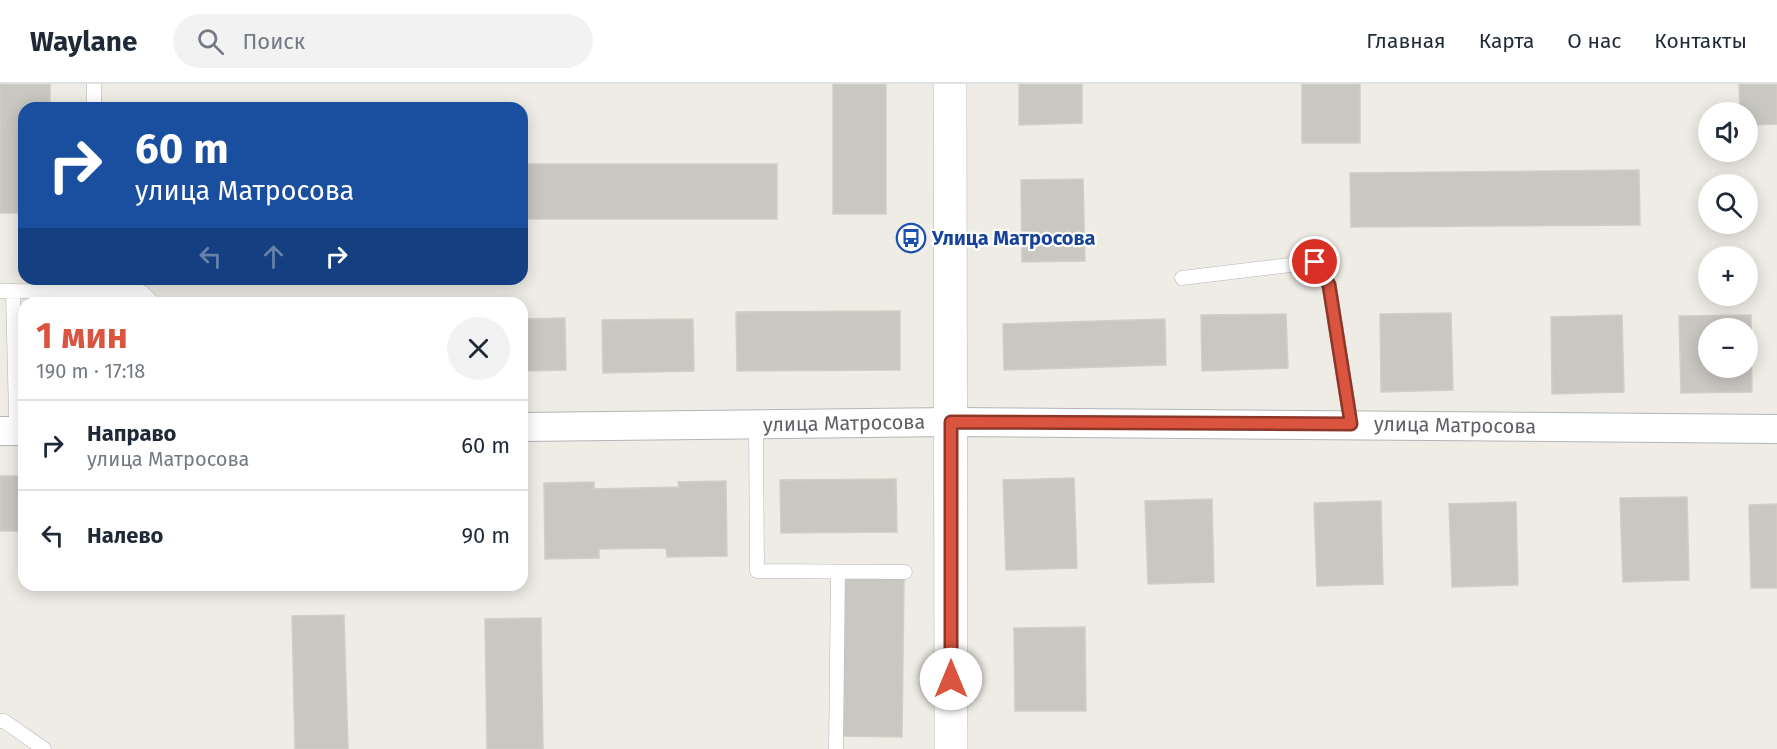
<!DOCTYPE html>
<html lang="ru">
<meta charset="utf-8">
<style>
:root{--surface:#fff;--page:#f2f2f3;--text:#1f2937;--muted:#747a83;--line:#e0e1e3;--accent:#da543f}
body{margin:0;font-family:"Fira Sans",sans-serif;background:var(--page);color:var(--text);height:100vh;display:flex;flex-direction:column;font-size:22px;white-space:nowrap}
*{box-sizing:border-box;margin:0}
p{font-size:20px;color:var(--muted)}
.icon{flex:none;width:33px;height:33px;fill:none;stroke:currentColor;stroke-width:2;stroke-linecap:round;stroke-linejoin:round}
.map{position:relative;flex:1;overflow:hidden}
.sheet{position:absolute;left:18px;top:213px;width:510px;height:294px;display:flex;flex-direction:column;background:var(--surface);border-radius:18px;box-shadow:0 3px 15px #0003}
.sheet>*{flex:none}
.top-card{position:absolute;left:18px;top:18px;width:510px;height:183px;border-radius:18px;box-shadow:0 3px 15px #0003;background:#1a4fa0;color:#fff;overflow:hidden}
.buttons{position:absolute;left:1698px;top:18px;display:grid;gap:12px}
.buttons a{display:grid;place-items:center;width:60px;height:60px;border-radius:50%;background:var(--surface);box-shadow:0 3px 15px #0003;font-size:30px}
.pin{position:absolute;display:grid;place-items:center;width:51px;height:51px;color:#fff;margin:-26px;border:3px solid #fff;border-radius:50%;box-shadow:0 2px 6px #0007}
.me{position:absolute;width:66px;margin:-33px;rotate:0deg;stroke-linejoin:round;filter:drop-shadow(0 0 4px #0008)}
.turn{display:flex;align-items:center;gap:21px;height:126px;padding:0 18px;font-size:27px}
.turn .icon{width:78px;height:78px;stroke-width:2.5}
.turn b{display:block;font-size:42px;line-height:51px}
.lanes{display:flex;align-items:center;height:57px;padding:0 18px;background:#0003;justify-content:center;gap:30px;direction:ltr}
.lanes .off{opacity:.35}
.round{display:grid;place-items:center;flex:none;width:63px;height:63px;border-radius:32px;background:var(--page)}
.overview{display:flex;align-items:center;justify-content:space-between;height:102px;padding:0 18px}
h1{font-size:36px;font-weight:700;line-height:45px;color:var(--accent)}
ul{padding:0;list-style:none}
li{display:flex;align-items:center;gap:18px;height:90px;padding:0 18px;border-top:2px solid var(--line)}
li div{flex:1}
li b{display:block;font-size:22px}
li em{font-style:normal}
header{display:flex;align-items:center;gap:36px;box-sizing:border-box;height:84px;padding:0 30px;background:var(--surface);border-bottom:2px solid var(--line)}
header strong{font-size:28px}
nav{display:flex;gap:33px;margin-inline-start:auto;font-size:21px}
.search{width:420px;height:54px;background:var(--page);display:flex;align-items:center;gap:15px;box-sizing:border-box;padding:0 21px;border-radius:33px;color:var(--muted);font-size:22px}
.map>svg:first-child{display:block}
.building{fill:#c9c7c2;stroke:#d2cec4;stroke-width:1.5;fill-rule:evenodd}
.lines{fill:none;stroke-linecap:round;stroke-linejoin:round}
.service-casing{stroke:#b2b5b9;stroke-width:15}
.minor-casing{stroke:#b2b5b9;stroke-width:30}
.tertiary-casing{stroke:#b2b5b9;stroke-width:34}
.service{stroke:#fff;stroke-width:14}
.minor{stroke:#fff;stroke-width:28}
.tertiary{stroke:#fff;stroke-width:33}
.route-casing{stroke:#8e3729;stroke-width:15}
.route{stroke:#da543f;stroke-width:10}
.labels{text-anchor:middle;stroke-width:4.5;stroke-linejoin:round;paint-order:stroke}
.transit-label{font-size:20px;font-weight:bold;fill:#164399;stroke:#fff;text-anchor:start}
.street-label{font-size:20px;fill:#5d6064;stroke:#fff}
</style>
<header>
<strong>Waylane</strong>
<div class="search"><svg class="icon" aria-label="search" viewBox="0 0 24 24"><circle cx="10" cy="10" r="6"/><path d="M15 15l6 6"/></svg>Поиск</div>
<nav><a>Главная</a><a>Карта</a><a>О нас</a><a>Контакты</a></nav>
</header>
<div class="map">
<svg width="1777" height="665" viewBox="0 0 1777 665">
<rect width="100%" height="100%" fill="#eeece5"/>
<path class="building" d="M 0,0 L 50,0 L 50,24 L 24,24 L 24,129 L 0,129 Z
M 833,0 L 886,0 L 886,130 L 833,130 Z
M 1019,0 L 1082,0 L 1082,39 L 1019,41 Z
M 1302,0 L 1360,0 L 1360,59 L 1302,59 Z
M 1739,0 L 1777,0 L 1777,40 L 1748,41 L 1748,28 L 1740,28 Z
M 522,80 L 777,80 L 777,135 L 522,135 Z
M 1639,86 L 1640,141 L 1351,143 L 1350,89 Z
M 1083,95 L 1085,177 L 1022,178 L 1021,96 Z
M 900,227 L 900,286 L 737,287 L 736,228 Z
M 1451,229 L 1453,306 L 1381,308 L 1380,230 Z
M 1286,230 L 1288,284 L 1202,287 L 1201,231 Z
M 1622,231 L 1624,308 L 1552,310 L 1551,233 Z
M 1751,231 L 1752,308 L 1681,309 L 1679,232 ZM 1708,244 L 1748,244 L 1748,284 L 1708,284 Z
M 565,234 L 566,286 L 522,287 L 522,235 Z
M 693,235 L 694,287 L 603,289 L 602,236 Z
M 1165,235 L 1166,281 L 1004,286 L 1003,240 Z
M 0,392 L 24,392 L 24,447 L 0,447 Z
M 1074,394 L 1077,484 L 1006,486 L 1003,396 Z
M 896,395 L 897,448 L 781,449 L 780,396 Z
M 726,397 L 727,472 L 667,473 L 666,464 L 599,465 L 599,474 L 545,475 L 544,399 L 594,398 L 594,405 L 679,403 L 678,398 Z
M 1687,413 L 1689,496 L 1623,498 L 1620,414 Z
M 1212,415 L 1214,498 L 1148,500 L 1145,417 Z
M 1381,417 L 1383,500 L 1317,502 L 1314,419 Z
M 1516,418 L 1518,501 L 1452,503 L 1449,420 Z
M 1777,420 L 1777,504 L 1751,504 L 1749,421 Z
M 845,493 L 904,494 L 902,653 L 843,652 Z
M 344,531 L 348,665 L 295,665 L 292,532 Z
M 541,534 L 543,665 L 487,665 L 485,535 Z
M 1085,543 L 1086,627 L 1015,627 L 1014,544 Z"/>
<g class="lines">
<g class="service-casing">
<path id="service" d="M 94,24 L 94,0
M 1182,194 L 1315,178 L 1329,201 L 1351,340
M 0,207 L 142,208 L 153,219
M 13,207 L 16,332
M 756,341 L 757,487 L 905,488
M 0,637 L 4,637 L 44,665
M 836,665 L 838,488"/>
</g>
<g class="minor-casing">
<path id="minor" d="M 522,343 L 951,338 L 1777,345
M 0,347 L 24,347"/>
</g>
<g class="tertiary-casing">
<path id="tertiary" d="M 950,0 L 951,665"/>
</g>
<use href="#service" class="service"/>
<use href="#minor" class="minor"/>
<use href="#tertiary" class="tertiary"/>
</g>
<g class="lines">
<g class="route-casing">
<path id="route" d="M 951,595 L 951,338 L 1351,340 L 1329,201 L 1315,178"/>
</g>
<use href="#route" class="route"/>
</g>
<defs>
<g id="bus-ring" transform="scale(1.5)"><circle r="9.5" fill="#fff" stroke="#1a4fb4" stroke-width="1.5"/><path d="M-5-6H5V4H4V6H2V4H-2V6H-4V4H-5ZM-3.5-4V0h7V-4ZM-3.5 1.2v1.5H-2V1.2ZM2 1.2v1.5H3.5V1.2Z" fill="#1a4fb4"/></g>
</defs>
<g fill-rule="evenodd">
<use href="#bus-ring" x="911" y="154"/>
</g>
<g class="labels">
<g class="transit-label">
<text x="932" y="161">Улица Матросова</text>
</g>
<g class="street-label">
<text transform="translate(844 339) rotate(-1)" y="7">улица Матросова</text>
<text transform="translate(1455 341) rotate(1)" y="7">улица Матросова</text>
</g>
</g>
</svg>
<div class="buttons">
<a><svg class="icon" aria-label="sound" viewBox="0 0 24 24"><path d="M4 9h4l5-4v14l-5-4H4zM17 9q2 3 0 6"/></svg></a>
<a><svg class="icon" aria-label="search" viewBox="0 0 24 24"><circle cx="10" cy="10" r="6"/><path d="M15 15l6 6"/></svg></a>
<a>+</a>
<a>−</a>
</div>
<div class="pin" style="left:1315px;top:178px;background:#d93025"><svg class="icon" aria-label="arrive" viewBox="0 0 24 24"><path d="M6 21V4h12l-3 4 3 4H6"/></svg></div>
<svg class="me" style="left:951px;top:595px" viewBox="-20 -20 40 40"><circle r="19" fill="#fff"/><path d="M0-13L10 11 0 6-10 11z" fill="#da543f"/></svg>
<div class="top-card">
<div class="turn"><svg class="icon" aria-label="right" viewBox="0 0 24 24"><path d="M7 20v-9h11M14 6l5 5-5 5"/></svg><div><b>60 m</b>улица Матросова</div></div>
<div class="lanes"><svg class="icon off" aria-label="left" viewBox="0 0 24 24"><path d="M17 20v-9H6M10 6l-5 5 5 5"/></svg><svg class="icon off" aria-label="ahead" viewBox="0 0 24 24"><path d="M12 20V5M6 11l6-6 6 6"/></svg><svg class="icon" aria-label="right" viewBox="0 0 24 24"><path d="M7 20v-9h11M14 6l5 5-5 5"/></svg></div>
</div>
<section class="sheet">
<div class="overview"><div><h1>1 мин</h1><p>190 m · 17:18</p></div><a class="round"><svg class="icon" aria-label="close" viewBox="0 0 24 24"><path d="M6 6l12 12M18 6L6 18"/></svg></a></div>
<ul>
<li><svg class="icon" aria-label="right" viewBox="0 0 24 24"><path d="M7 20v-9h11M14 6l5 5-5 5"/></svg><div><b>Направо</b><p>улица Матросова</p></div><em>60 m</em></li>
<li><svg class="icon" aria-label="left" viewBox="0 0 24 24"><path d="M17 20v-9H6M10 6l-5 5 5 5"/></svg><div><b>Налево</b></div><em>90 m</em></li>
</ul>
</section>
</div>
